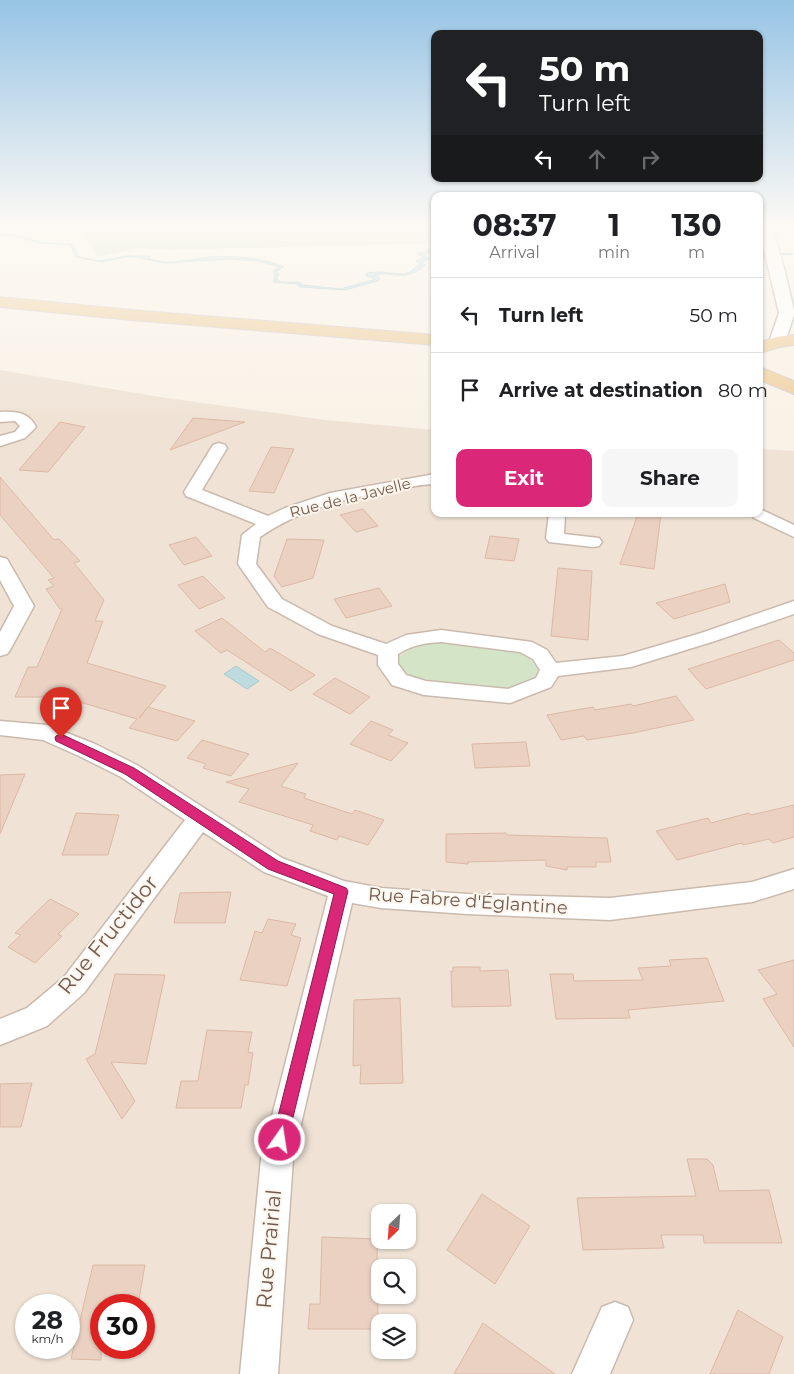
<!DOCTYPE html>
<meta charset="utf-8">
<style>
:root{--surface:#fff;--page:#f6f6f6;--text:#202124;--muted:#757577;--line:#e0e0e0;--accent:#db2777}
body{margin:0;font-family:Montserrat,sans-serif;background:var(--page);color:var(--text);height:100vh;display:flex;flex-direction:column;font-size:19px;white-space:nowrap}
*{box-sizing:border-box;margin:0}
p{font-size:16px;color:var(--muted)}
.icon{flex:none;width:28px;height:28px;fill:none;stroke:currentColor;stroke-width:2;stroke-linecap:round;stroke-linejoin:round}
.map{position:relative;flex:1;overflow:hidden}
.panel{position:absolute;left:431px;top:192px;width:332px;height:325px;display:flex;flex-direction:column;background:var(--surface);border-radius:10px;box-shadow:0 1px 4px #0004}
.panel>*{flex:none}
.guide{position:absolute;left:431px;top:30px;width:332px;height:152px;border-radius:10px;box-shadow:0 1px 4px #0004;background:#202124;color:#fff;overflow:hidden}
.needle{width:32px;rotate:205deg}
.fabs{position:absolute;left:371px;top:1204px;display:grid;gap:10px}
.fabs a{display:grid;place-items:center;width:45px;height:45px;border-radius:10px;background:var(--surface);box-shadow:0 1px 4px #0004;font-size:25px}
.speed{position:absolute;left:15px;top:1294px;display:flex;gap:10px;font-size:25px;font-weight:700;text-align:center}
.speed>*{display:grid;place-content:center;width:65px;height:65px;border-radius:50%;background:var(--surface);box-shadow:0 1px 4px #0004;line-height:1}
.speed small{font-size:12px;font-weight:400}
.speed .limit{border:8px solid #d22;background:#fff;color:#111}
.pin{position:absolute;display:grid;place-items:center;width:42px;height:42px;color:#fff;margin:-51px -21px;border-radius:50% 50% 50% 0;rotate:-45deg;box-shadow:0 0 5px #0007}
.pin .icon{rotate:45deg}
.me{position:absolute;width:55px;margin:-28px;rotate:13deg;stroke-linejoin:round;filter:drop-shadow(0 0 4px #0008)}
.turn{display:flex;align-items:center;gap:18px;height:105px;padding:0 25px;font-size:22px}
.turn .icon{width:65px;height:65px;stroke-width:2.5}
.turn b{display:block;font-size:35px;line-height:42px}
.lanes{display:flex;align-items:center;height:48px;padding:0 25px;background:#0003;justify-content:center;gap:25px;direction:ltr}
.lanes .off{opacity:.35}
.eta{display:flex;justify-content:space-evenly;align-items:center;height:85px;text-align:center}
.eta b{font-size:30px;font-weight:700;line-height:35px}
.action{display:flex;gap:10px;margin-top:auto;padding:10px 25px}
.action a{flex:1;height:58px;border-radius:10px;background:var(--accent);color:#fff;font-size:20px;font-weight:700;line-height:58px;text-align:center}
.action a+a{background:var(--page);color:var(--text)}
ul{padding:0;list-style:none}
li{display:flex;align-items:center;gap:15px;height:75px;padding:0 25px;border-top:1px solid var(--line)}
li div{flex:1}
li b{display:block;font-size:19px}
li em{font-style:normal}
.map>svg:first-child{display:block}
.residential{fill:#f0e3d6;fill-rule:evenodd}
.green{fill:#d4e5c7}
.water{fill:#bedce0;stroke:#a5cbd1}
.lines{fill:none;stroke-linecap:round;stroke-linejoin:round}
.stream{fill:#a5cbd1;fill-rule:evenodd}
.building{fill:#ebd1c2;stroke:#dcb8a4}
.minor-casing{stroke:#cabaae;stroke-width:3}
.tertiary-casing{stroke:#cabaae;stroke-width:3}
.primary-casing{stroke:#d7d1ce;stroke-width:2}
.minor{fill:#fff;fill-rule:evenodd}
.tertiary{fill:#fff;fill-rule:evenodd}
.primary{fill:#f0d3a7;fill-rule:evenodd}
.route{fill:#db2777;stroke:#8e194d}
.labels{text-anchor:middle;stroke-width:4;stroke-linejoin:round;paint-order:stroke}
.far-street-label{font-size:15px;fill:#70594f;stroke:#fdf6ed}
.street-label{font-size:18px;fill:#70594f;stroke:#fdf6ed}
.near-street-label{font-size:21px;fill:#70594f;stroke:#fdf6ed}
</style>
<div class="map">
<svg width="794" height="1374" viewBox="0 0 794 1374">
<rect width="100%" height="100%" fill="#f9f2e7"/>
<path class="residential" d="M 0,370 L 160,397 L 325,420 L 435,430 L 435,514 L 760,514 L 760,449 L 794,451 L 794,1374 L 0,1374 ZM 380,1212 L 408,1212 L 408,1240 L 380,1240 ZM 380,1268 L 408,1268 L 408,1295 L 380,1295 ZM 26,1305 L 69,1305 L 69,1348 L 26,1348 ZM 101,1305 L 144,1305 L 144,1348 L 101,1348 ZM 380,1322 L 408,1322 L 408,1350 L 380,1350 Z"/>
<path class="green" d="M 73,224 L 435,224 L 435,243 L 167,250 L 137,248 L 99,257 Z
M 434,641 L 520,650 L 530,659 L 539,670 L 531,681 L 511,692 L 421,681 L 400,669 L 400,656 L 413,647 Z"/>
<path class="water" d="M 0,234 L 18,235 L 45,243 L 74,244 L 78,257 L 99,261 L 126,256 L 150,256 L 149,259 C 168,266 190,259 211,257 C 234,256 262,257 284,267 L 277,271 L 279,275 L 276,279 L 282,282 L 299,282 L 303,285 L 340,289 L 373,280 L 374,278 L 366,276 L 367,273 L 378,272 L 404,274 L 410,272 L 420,264 L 416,261 L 424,257 L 418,254 L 435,247 L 435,250 L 424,255 L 429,259 L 422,262 L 425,265 C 404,283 398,271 374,275 L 380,278 L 378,281 L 345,290 L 300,287 L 296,284 L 273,282 L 275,275 L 273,271 L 280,267 L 258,261 L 231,259 L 164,263 L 137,257 L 125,257 L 103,262 L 76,257 L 70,245 L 39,243 L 10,235 L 2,236 Z
M 236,666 L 259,681 L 247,689 L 224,674 Z"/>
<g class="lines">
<path class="stream" d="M 782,253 L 792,253 L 794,254 L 792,255 L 781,255 L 780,254 Z"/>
</g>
<path class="building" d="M 193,418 L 245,422 L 170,450 Z
M 60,422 L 85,427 L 48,472 L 19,470 Z
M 271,447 L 294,449 L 274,493 L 249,491 Z
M 0,477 L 54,540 L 59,539 L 80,561 L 74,563 L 104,600 L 95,621 L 103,621 L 87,663 L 166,686 L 139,718 L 148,707 L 195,721 L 177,741 L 129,728 L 137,719 L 63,697 L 15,697 L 28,667 L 37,667 L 62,609 L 60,609 L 46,589 L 54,586 L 48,580 L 54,578 L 0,515 Z
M 363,509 L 378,526 L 356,532 L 340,515 Z
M 638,514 L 661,514 L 654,569 L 620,564 Z
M 490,536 L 519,539 L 514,561 L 485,558 Z
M 196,537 L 212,556 L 184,565 L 169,545 Z
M 287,539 L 324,540 L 313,578 L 282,587 L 274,576 Z
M 558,568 L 592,571 L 588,640 L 551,636 Z
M 203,576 L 225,598 L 199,609 L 178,585 Z
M 725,584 L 730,602 L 674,619 L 656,603 Z
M 379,588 L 392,606 L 346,618 L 334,599 Z
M 222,618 L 265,652 L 270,648 L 315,675 L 291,691 L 227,650 L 221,653 L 195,631 Z
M 779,640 L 794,653 L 794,660 L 706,689 L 688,669 Z
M 335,678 L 370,697 L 350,714 L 313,694 Z
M 676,696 L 694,720 L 633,733 L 587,740 L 584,736 L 561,740 L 547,715 L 593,707 L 595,710 L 631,704 L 633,706 Z
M 371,721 L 393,730 L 388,735 L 408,743 L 391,761 L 350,744 Z
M 202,740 L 249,754 L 231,776 L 203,768 L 206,764 L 187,758 Z
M 526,742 L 530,766 L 475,768 L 472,744 Z
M 298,763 L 281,786 L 306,794 L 304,798 L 352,814 L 355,810 L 384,820 L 368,845 L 339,836 L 337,840 L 310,831 L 313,825 L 239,802 L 249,789 L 226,782 Z
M 25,774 L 0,834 L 0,775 Z
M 794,805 L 794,837 L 773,843 L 769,839 L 743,845 L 742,843 L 677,860 L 656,831 L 708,818 L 711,823 L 749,813 L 751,815 Z
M 76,813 L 119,815 L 108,855 L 62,855 Z
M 506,833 L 507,835 L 607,838 L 611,862 L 596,862 L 596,867 L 567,867 L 567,870 L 546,866 L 546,860 L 468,862 L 468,864 L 446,862 L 446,834 Z
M 231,892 L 225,923 L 174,923 L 180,893 Z
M 50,899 L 79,914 L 58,934 L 62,936 L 35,963 L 8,947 L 21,935 L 15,933 Z
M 268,919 L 296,924 L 291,935 L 301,938 L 287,986 L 240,980 L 255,931 L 262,933 Z
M 707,958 L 724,1001 L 628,1010 L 630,1018 L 556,1019 L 550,974 L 573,974 L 574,981 L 643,980 L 638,968 L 671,966 L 669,960 Z
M 794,960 L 794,1047 L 763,999 L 777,994 L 758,970 Z
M 453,967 L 480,967 L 480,971 L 508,970 L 511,1006 L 452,1007 L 451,971 L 453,972 Z
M 115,974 L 165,975 L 146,1064 L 111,1062 L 135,1101 L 122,1119 L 86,1059 L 95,1054 Z
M 400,998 L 403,1083 L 360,1084 L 361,1065 L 353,1066 L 354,1000 Z
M 207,1030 L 252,1032 L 248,1052 L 253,1053 L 248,1085 L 245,1085 L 241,1108 L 176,1108 L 181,1081 L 198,1081 Z
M 32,1083 L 21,1127 L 0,1127 L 0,1084 Z
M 687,1159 L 707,1159 L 713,1165 L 719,1191 L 769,1190 L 782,1243 L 704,1243 L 703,1235 L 661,1235 L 664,1248 L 583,1250 L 577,1198 L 696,1196 Z
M 482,1194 L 530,1226 L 495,1284 L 447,1250 Z
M 322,1237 L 377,1239 L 378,1329 L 308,1329 L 310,1304 L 320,1304 Z
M 93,1265 L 145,1265 L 138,1305 L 101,1305 L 101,1360 L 71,1359 Z
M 738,1310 L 783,1337 L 769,1374 L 710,1374 Z
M 483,1323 L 555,1374 L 454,1374 Z"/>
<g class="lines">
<g class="minor-casing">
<path id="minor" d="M 786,224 L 794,224 L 794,228 L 787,226 Z
M 0,412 C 15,411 29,412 36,427 L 25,438 L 0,446 L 0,436 L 15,432 L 20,426 L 15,421 L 0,422 Z
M 219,443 L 225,445 L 227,448 L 202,490 L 268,516 L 285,508 L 330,493 L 435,474 L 435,484 C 421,484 407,488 393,490 C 345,499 300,509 260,537 L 256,564 L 282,599 L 332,626 L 386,644 L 406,635 L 441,630 L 532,642 L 547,650 L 556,663 L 623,656 L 701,633 L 794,601 L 794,614 L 715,641 L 631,667 L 558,676 L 551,687 L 510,703 L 424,695 L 392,685 L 378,665 L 378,655 L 318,634 L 268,607 L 238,564 L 242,535 L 256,524 L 186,496 L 184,492 L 213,445 ZM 441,642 L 520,652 L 533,659 L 540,670 L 536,678 L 508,689 L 426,681 L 406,675 L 398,664 L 398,654 C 412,645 425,643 441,642 Z
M 760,509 L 794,525 L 794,537 L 754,518 L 751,514 L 760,514 Z
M 549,514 L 565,514 L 564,534 L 599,538 L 602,542 L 599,546 L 593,547 L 549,542 L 546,538 Z
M 0,557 L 7,559 L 34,606 L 10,650 L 7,654 L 0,656 L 0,632 L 14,606 L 0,580 Z
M 0,721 L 47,725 L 95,744 L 137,765 L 282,858 L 344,881 L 381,888 L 467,894 L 610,898 L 752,882 L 794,869 L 794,889 L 752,902 L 610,920 L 467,914 L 381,908 L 352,903 L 293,1159 L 278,1374 L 240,1374 L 261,1159 L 328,896 L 264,872 L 203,832 L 84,993 L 47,1026 L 0,1045 L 0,1019 L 27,1008 L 64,977 L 185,820 L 121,777 L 79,756 L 43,740 L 0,735 Z
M 615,1302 L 628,1307 L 633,1320 L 610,1374 L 572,1374 L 602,1307 Z"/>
</g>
<g class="tertiary-casing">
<path id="tertiary" d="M 760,224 L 771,224 L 784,268 L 794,310 L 794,315 L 785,342 L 783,345 L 771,345 L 769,342 L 779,313 L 760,233 Z"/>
</g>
<g class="primary-casing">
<path id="primary" d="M 0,297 L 131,310 L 435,335 L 435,345 L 131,320 L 0,307 Z
M 794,335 L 794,345 L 780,347 L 760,353 L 760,342 L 777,337 Z
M 760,367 L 794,381 L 794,394 L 760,380 Z"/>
</g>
<use href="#minor" class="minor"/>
<use href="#tertiary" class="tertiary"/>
<use href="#primary" class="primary"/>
</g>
<linearGradient id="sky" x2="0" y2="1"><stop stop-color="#97c4e5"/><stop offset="0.54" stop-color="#fcf9f4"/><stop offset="1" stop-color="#fcf9f4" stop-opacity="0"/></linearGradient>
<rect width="794" height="416" fill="url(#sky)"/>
<path class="route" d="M 61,734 L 134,768 L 278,861 L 346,888 L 348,891 L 286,1146 L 280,1148 L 275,1146 L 272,1140 L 334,894 L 268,869 L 125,774 L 56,741 L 55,738 L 56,736 Z"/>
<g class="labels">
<g class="far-street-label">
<text transform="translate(350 498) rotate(-14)" y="5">Rue de la Javelle</text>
</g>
<g class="street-label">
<text transform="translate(468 901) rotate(4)" y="6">Rue Fabre d'Églantine</text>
</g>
<g class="near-street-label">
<text transform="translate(108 935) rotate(-51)" y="7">Rue Fructidor</text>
<text transform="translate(269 1249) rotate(-85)" y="7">Rue Prairial</text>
</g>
</g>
</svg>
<div class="fabs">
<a><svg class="needle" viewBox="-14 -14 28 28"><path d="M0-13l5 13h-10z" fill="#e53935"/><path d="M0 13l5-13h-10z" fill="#757577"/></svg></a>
<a><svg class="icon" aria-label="search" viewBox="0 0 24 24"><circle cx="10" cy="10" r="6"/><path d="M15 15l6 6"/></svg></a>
<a><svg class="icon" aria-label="layers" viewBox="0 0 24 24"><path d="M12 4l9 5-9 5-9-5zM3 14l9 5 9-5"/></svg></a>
</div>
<div class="speed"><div>28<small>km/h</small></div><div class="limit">30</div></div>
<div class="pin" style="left:61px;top:738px;background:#d93025"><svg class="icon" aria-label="arrive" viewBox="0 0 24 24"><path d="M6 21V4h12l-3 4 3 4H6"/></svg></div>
<svg class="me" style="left:280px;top:1140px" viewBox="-20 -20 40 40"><circle r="17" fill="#db2777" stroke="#fff" stroke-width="3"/><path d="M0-11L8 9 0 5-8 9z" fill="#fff"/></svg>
<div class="guide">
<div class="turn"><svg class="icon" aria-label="left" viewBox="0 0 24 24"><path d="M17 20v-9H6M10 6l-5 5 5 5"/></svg><div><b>50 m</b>Turn left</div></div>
<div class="lanes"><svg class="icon" aria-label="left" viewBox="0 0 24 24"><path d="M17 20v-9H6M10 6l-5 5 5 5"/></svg><svg class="icon off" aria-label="ahead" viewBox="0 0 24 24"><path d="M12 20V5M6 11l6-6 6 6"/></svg><svg class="icon off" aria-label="right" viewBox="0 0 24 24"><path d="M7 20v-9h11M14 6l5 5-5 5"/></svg></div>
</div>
<section class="panel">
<div class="eta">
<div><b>08:37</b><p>Arrival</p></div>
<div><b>1</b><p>min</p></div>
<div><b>130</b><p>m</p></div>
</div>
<ul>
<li><svg class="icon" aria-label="left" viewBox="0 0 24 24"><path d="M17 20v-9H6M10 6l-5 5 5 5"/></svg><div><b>Turn left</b></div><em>50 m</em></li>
<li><svg class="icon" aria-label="arrive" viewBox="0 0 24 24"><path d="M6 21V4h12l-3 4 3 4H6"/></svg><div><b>Arrive at destination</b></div><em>80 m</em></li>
</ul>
<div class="action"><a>Exit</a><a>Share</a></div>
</section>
</div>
